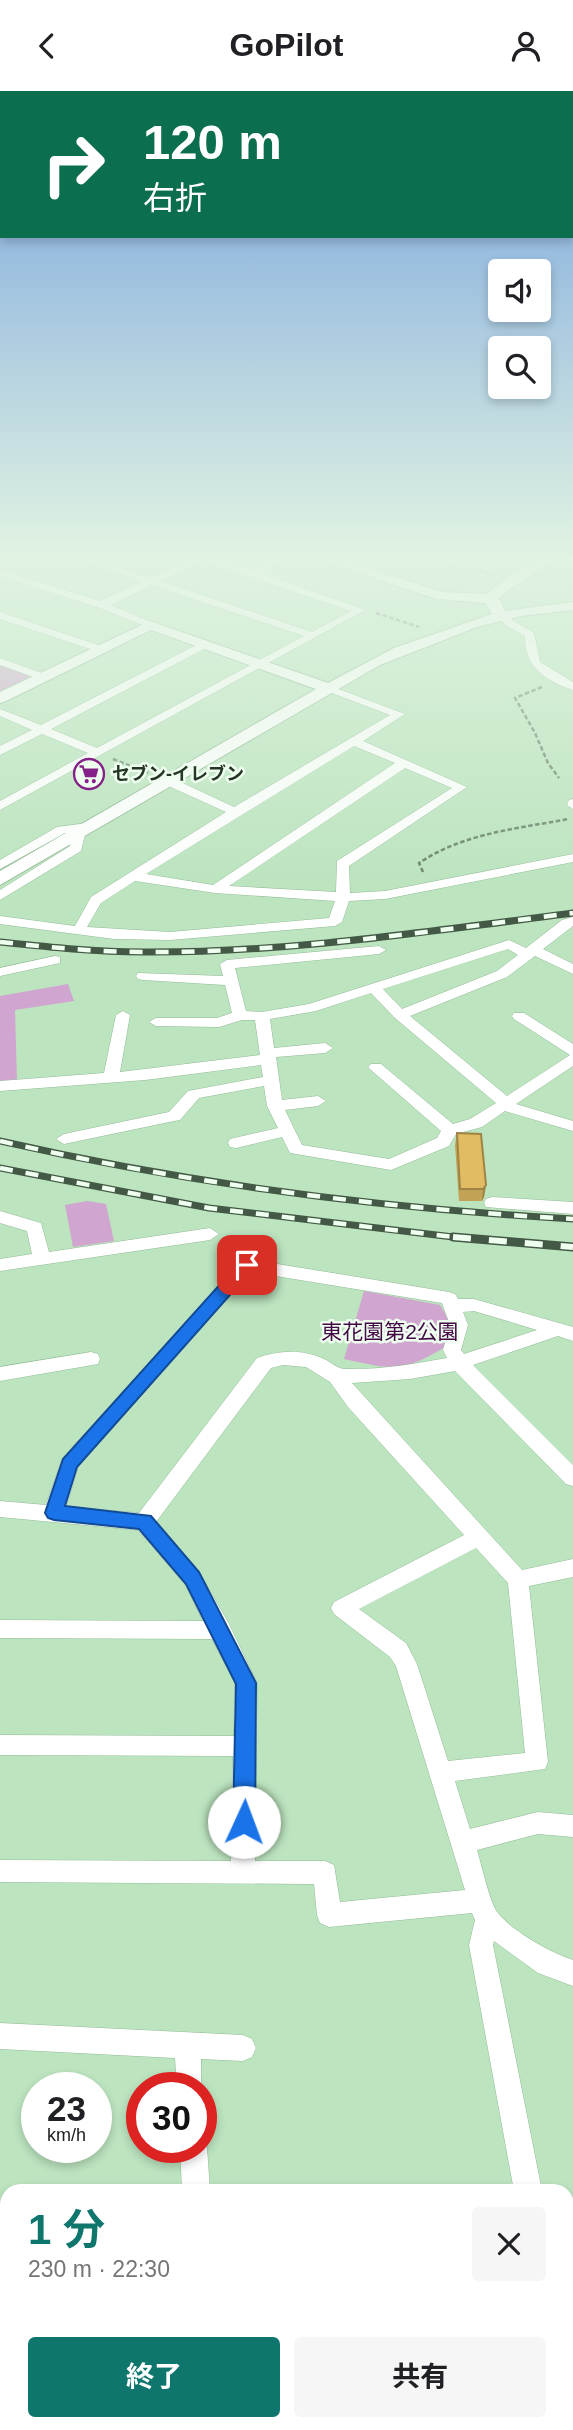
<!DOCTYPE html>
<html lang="ja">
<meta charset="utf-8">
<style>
:root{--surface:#fff;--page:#f6f6f6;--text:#202124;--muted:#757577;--accent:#0f766e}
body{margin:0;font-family:Arial,"Noto Sans JP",sans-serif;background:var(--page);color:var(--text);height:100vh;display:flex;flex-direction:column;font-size:26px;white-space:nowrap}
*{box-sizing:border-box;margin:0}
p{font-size:23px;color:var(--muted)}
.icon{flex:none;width:38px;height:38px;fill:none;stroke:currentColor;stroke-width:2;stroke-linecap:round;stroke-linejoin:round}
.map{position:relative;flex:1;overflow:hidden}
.side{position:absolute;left:0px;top:2093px;width:574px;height:247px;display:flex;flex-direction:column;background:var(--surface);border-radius:21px 21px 0 0;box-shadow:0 4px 10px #0003}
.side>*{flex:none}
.hud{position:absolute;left:0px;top:0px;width:574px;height:147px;box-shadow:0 4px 10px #0003;background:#0b6e4f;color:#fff;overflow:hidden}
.fabs{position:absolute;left:488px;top:168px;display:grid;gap:14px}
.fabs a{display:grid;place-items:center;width:63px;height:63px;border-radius:7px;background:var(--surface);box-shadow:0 4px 10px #0003;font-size:35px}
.speed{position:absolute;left:21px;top:1981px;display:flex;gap:14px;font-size:35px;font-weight:700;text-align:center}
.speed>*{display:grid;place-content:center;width:91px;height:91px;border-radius:50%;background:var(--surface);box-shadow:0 4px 10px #0003;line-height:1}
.speed small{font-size:18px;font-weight:400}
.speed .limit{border:10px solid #d22;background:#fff;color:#111}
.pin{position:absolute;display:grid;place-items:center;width:60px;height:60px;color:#fff;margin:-30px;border-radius:14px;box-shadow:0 4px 10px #0006}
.me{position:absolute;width:77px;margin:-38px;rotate:2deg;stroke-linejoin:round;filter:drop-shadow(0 0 5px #0008)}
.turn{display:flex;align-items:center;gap:24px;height:147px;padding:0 28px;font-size:32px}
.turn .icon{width:91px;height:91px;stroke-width:2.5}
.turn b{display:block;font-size:49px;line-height:60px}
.round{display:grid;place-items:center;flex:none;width:74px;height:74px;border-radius:7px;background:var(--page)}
.summary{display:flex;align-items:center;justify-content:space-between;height:119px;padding:0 28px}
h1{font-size:42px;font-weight:700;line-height:52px;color:var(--accent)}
.primary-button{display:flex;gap:14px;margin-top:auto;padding:14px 28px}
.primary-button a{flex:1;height:80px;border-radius:7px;background:var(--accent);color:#fff;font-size:28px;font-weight:700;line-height:80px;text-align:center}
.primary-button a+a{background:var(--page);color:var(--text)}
header{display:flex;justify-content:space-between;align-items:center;height:91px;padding:0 28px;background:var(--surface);font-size:32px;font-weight:700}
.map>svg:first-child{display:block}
.green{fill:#d0a5cf}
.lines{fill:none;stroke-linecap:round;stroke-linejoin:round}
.street-casing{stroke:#94bb97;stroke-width:1}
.secondary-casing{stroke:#94bb97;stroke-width:2}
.path{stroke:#6a856c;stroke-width:2.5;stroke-dasharray:4.5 2.5;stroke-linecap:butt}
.street{fill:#fff;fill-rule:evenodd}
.secondary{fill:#fff;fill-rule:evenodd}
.rail-far1-casing{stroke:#445945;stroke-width:7}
.rail-casing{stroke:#445945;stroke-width:9}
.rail-far1{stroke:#eefeef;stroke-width:4.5;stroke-dasharray:13;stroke-linecap:butt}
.rail{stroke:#eefeef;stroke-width:6;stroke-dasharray:18;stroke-linecap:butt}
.wall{fill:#c2a255}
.shaded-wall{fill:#9e8445}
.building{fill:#e1bc63;stroke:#9e8445;stroke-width:2}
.route{fill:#1a73e8;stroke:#114b97;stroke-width:2}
.labels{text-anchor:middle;stroke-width:5;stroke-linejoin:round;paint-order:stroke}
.far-poi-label{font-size:18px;font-weight:bold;fill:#253526;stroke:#eefeef;text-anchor:start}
.park-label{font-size:21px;fill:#440846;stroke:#eefeef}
</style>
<header><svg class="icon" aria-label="back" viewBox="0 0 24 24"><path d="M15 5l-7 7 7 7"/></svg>GoPilot<svg class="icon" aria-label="person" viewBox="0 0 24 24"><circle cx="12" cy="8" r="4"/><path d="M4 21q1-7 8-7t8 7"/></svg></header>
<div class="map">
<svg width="573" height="2339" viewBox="0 0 573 2339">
<rect width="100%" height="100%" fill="#bce4bf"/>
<path class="green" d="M 0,573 L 29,584 L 30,587 L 0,602 Z
M 68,893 L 74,910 L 15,919 L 17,990 L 0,991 L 0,905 Z
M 87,1110 L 106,1113 L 114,1150 L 73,1156 L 65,1114 Z
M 364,1200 L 440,1214 L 451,1233 L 447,1255 C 401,1282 395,1279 344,1268 Z"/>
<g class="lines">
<g class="street-casing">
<path id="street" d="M 64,463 L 79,463 L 150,487 L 194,467 L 188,463 L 207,464 L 252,479 L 286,463 L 299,463 L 261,482 L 365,519 L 0,719 L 0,710 L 88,662 L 42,643 L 0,664 L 0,655 L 32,639 L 0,625 L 0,618 L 41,634 L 202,551 L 210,551 L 210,555 L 51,638 L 97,657 L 304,545 L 152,494 L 110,514 L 154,532 L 155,534 L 150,537 L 97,516 L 0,485 L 0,479 L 100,510 L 142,491 ZM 203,470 L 351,520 L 312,541 L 160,490 Z
M 420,463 L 436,463 L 451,468 L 461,463 L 474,463 L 452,474 Z
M 0,521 L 104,556 L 105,558 L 96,560 L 0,528 Z
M 499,522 L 507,522 L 512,529 L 534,542 L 540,571 L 573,591 L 573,599 C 546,590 524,576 525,545 L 504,533 L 498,524 Z
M 0,567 L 47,584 L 49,586 L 39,588 L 0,574 Z
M 328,594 L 405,623 L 363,650 L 467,696 L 349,775 L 350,802 L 385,800 L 573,763 L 573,771 L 385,808 L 349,810 L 342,831 L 335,835 L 170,849 L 114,848 L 0,833 L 0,825 L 75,835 L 91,806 L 226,721 L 164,693 L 164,687 L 172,687 L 234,716 L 390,624 L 324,599 L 324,595 ZM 354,655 L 395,672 L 213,794 L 146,783 ZM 405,677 L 452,697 L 337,770 L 336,801 L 229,795 ZM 135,790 L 215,802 L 335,810 L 329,827 L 170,841 L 87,836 L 101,812 Z
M 573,708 L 573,718 L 567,714 L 569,709 Z
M 88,732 L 94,736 L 86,740 L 81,760 L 0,809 L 0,799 L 70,755 L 73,742 L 65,742 L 0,778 L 0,769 L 57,736 Z
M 573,826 L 573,835 L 543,858 L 573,873 L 573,883 L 535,865 L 507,886 L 410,925 L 507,1005 L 570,964 L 514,928 L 512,925 L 514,922 L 524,922 L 573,953 L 573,975 L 516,1013 L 573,1030 L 573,1040 L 505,1020 L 482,1036 L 456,1043 L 449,1055 L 391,1079 L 290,1062 L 282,1046 L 236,1057 L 230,1056 L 228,1052 L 230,1048 L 278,1037 L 267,1015 L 264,995 L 199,1007 L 180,1029 L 174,1030 L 64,1053 L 56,1048 L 64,1043 L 169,1021 L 188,1000 L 263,986 L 261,974 L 145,989 L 0,1000 L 0,990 L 104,982 L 116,924 L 123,920 L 130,924 L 120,981 L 260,964 L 255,929 L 242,929 L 219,936 L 156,935 L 149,931 L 156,927 L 217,927 L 232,922 L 225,894 L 143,889 L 138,888 L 136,885 L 138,882 L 223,885 L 220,873 L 227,869 L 379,855 L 386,859 L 379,863 L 235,877 L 246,920 L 262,921 L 309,913 L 509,849 L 526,857 L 562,829 ZM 508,858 L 518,864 L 497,880 L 402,918 L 383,898 ZM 371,902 L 395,927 L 496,1012 L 470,1028 L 453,1033 L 381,973 L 371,973 L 368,976 L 371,979 L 441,1040 L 437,1047 L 389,1068 L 302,1054 L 285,1019 L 318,1015 L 326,1010 L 318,1005 L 282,1009 L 276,966 L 325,962 L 333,957 L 325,952 L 274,957 L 270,928 L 316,920 Z
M 55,865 L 60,866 L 60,872 L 0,885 L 0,877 Z
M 492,1106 L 573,1111 L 573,1123 L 486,1116 L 484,1112 L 486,1108 Z
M 0,1120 L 41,1132 L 49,1161 L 210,1137 L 219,1143 L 210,1149 L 0,1180 L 0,1168 L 32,1163 L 27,1140 L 0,1132 Z
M 247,1168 L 449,1201 L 455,1203 L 458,1208 L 474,1208 L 573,1236 L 573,1250 L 558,1245 L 473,1274 L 573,1374 L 573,1395 L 566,1393 L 455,1280 L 410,1288 L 352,1292 L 522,1479 L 573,1468 L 573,1486 L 529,1495 L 548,1671 L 545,1678 L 455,1690 L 470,1738 L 538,1721 L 573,1724 L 573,1746 L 538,1743 L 477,1759 C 481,1772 490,1813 498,1822 C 512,1840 551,1862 573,1869 L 573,1895 L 538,1882 L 494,1850 L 493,1854 L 542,2100 L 514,2100 L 469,1854 L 475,1829 L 472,1822 L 329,1836 L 320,1832 L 317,1824 L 314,1793 L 0,1791 L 0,1769 L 231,1770 L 233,1665 L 0,1664 L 0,1644 L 234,1645 L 235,1592 L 212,1548 L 0,1547 L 0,1529 L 203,1530 L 185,1493 L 138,1439 L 0,1426 L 0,1410 L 46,1414 L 62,1368 L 241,1170 ZM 251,1181 L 442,1212 L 450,1234 L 443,1259 L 447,1267 C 414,1273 379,1279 345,1278 C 338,1278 332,1272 326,1269 C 303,1258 281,1259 257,1267 L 139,1422 L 66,1416 L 78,1376 ZM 474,1220 L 537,1239 L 464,1263 L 461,1259 L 468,1234 L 463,1221 ZM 283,1274 L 306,1276 L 330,1291 L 348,1316 L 464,1444 L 334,1511 L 331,1517 L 334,1523 L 390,1566 L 396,1575 L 465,1799 L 340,1811 L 334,1774 L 325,1770 L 255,1770 L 257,1592 L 229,1533 L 199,1481 L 156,1431 L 271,1277 ZM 476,1457 L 508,1492 L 525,1662 L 448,1670 L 417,1573 L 406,1552 L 359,1518 Z
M 91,1261 L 98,1263 L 100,1268 L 98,1273 L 0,1290 L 0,1276 Z
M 0,1932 L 243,1944 L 252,1948 L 256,1957 L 252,1966 L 243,1970 L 201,1968 L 201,2002 L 201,1997 L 177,1997 L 175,1967 L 0,1958 Z
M 201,2046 L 207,2056 L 210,2100 L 182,2100 L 180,2056 L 201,2056 Z
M 573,2291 L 573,2321 L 567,2323 L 567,2293 Z
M 195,2333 L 225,2333 L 226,2339 L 196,2339 Z
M 458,2333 L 505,2333 L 503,2339 L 455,2339 Z"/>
</g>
<g class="secondary-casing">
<path id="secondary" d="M 302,463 L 324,463 L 443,501 L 487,503 L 506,487 L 548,463 L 564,463 L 507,500 L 499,507 L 505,520 L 573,511 L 573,519 L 521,525 L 477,536 L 380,574 L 0,794 L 0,780 L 316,598 L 151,539 L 6,610 L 0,612 L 0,601 L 150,530 L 328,592 L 394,557 L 492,523 L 485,512 L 437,508 Z"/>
</g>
<path class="path" d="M 471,477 L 493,484
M 376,522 L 419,536
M 542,596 L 515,607 L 535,642 L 548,672 L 559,687
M 113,668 L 148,682
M 423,781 L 419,772 C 464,742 516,738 568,728"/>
<use href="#street" class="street"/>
<use href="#secondary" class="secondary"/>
<g class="rail-far1-casing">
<path id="rail-far1" d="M 0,851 C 48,856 95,861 143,861 C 287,862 431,840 573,822
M 0,1050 C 189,1093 379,1117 573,1128
M 0,1077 L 209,1117 L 470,1148"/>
</g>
<g class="rail-casing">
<path id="rail" d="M 453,1146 L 573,1156"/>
</g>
<use href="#rail-far1" class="rail-far1"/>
<use href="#rail" class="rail"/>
</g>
<path class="wall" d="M 457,1042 L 486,1094 L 484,1106 L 482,1110 L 459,1110 L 455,1054 Z"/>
<path class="shaded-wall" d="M 486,1094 L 484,1106 L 482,1110 L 483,1098 Z"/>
<path class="building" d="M 457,1042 L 481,1043 L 486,1094 L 483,1098 L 460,1098 Z"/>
<linearGradient id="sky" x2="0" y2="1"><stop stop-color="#75a2de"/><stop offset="0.59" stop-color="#e1f3e2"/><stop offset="1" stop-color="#e1f3e2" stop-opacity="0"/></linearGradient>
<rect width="573" height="791" fill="url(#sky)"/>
<path class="route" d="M 247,1169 L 253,1170 L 255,1174 L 253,1178 L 77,1376 L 65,1415 L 151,1425 L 199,1481 L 256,1592 L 255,1731 L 252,1738 L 244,1741 L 236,1738 L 233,1731 L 236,1593 L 186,1493 L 139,1438 L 54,1429 L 48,1427 L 45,1422 L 63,1368 L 241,1170 Z"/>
<defs>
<g id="supermarket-ring" transform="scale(1.575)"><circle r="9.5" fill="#eefeef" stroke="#862189" stroke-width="1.5"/><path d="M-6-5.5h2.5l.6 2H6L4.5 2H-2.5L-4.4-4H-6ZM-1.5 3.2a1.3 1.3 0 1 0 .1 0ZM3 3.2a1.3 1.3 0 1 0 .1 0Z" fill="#862189"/></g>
</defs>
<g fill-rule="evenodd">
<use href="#supermarket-ring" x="89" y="683"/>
</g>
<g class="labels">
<g class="far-poi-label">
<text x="112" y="689">セブン-イレブン</text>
</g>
<g class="park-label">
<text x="390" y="1248">東花園第2公園</text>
</g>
</g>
</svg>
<div class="fabs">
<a><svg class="icon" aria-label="sound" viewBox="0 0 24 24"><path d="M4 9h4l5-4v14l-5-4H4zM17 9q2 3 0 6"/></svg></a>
<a><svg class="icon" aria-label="search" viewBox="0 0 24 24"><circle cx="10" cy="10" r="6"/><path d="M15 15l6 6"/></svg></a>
</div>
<div class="speed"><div>23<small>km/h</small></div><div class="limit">30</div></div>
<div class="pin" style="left:247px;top:1174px;background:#d93025"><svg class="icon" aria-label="arrive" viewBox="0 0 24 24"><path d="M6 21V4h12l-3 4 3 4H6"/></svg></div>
<svg class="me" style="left:244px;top:1731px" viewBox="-20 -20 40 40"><circle r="19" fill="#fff"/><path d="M0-13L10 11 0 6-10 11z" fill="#1a73e8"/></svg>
<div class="hud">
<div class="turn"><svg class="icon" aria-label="right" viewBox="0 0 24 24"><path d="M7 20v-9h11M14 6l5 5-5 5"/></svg><div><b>120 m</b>右折</div></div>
</div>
<section class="side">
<div class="summary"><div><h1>1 分</h1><p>230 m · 22:30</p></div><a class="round"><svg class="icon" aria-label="close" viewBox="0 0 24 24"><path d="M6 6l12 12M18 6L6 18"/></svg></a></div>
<div class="primary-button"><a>終了</a><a>共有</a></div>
</section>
</div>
